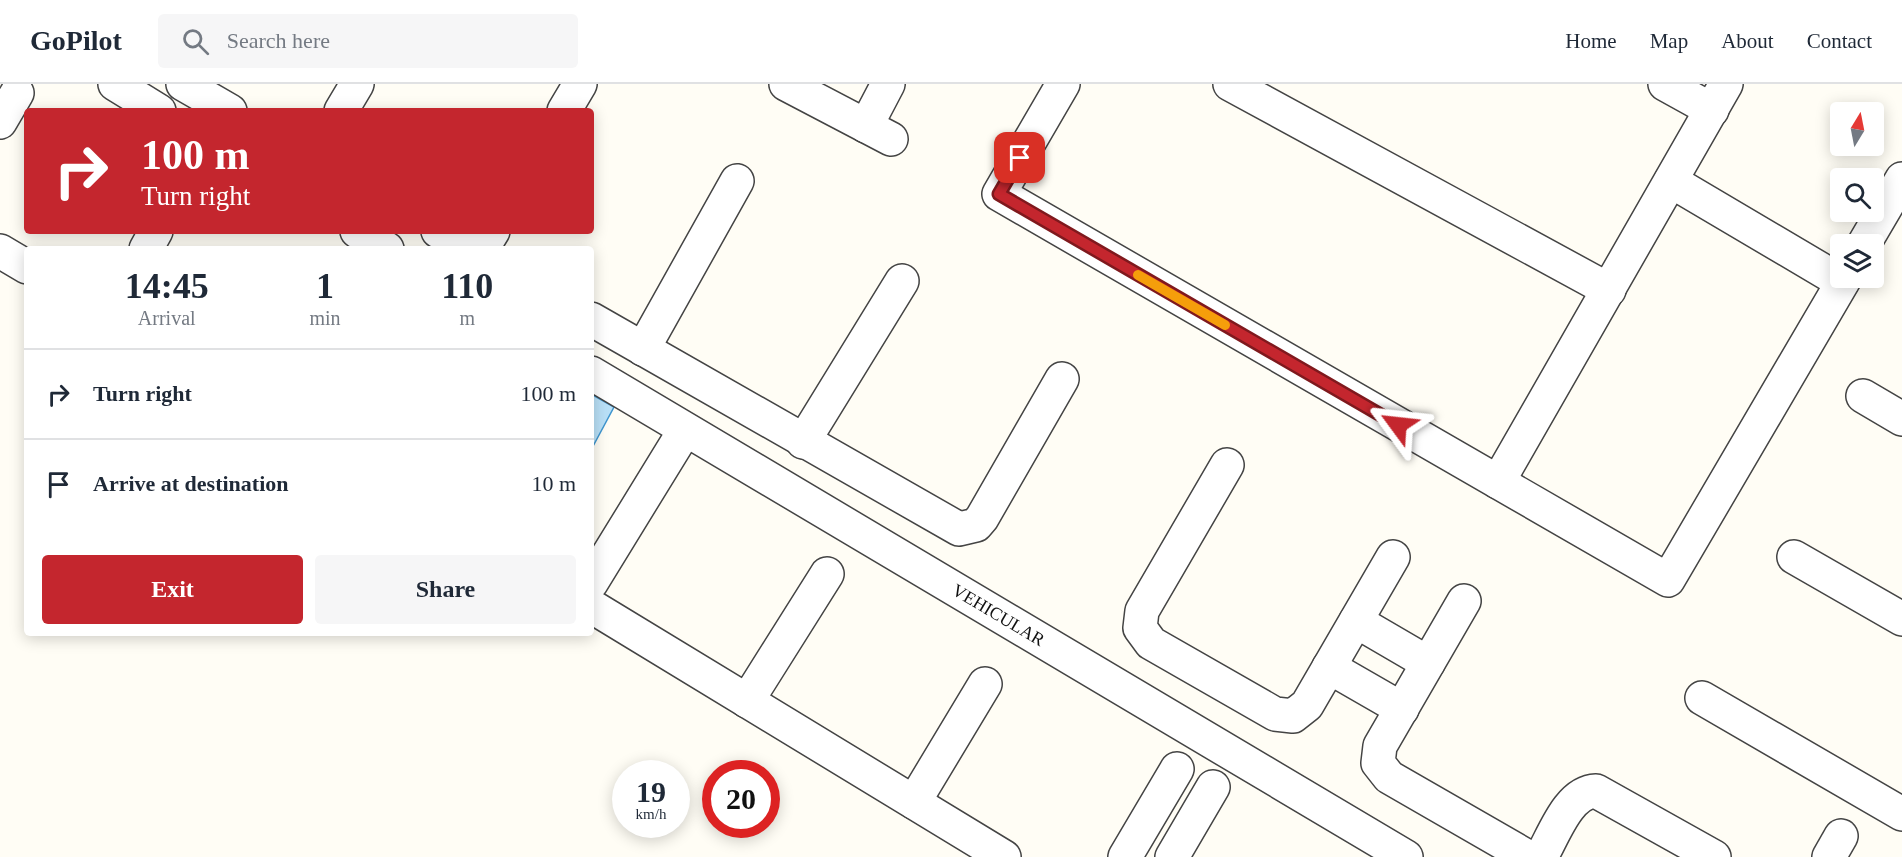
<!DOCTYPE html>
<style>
:root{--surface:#fff;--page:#f6f6f7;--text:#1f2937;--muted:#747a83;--line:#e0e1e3;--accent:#c4262e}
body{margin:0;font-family:Georgia,serif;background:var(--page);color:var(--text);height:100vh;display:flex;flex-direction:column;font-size:22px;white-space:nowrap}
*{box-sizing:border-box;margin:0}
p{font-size:20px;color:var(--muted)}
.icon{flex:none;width:33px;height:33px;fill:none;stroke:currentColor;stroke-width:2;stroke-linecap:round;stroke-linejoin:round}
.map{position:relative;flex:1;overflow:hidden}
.panel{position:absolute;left:24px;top:162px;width:570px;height:390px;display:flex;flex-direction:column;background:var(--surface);border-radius:6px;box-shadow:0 3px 15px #0003}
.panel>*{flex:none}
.banner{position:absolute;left:24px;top:24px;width:570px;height:126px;border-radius:6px;box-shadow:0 3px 15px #0003;background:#c4262e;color:#fff;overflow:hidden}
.needle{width:39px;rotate:10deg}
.fabs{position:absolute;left:1830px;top:18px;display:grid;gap:12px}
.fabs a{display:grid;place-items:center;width:54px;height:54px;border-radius:6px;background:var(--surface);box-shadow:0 3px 15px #0003;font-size:30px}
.speed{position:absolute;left:612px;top:676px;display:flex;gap:12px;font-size:30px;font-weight:700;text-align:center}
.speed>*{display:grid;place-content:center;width:78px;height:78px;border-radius:50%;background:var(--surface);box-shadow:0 3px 15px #0003;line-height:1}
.speed small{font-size:15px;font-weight:400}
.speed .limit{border:9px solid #d22;background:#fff;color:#111}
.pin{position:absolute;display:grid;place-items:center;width:51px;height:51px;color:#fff;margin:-26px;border-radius:12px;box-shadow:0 3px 9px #0006}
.me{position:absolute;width:66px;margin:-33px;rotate:300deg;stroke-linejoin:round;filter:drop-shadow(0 0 4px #0008)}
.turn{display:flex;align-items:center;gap:21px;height:126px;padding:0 18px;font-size:27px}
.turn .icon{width:78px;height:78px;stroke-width:2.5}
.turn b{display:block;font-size:42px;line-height:51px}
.eta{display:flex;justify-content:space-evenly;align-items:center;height:102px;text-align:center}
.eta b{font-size:36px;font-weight:700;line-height:42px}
.button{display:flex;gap:12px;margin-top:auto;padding:12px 18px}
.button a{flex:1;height:69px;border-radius:6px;background:var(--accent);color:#fff;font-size:24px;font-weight:700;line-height:69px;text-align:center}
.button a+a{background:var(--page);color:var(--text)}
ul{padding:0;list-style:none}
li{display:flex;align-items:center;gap:18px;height:90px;padding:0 18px;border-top:2px solid var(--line)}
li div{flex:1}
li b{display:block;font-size:22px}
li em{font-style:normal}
header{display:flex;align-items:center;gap:36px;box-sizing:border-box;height:84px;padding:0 30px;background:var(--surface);border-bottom:2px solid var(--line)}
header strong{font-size:28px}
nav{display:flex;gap:33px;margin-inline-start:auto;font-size:21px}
.search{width:420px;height:54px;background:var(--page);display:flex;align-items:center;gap:15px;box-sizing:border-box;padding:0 21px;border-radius:6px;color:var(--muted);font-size:22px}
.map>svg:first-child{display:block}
.water{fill:#b9e0f7;stroke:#3f96cf;stroke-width:1.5}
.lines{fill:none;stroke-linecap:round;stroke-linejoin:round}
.minor-casing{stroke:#444;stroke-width:36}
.minor{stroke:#fff;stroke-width:33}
.route-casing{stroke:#7f191e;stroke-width:15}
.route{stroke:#c4262e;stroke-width:10}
.slow{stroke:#f59e0b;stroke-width:10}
.labels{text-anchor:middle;stroke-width:6;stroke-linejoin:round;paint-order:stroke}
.street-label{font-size:18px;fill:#111;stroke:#fff}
</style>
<header>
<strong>GoPilot</strong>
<div class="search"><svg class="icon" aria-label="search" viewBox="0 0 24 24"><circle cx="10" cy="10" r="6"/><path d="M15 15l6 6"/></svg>Search here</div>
<nav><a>Home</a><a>Map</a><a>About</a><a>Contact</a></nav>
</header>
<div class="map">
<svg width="1902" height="773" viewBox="0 0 1902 773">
<rect width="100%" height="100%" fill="#fffdf5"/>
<path class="water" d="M 591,310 L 614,323 L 591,366 Z"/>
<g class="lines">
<g class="minor-casing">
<g id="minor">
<path d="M 115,0 L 159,27"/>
<path d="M 183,0 L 230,27"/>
<path d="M 786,0 L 891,55"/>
<path d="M 1063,0 L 999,110 L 1668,496 L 1845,194"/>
<path d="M 1230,0 L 1609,206"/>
<path d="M 1665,0 L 1712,26"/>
<path d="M 341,27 L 357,0"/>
<path d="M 564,27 L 580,0"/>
<path d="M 0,38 L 17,9"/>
<path d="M 866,42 L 888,0"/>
<path d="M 1671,97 L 1842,198"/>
<path d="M 357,147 L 387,165"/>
<path d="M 438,147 L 469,165"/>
<path d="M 1864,160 L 1902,95"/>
<path d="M 146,165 L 156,147"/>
<path d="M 482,165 L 493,147"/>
<path d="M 0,167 L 27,183"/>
<path d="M 591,235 L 959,445 L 976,441 L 982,434 L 1062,295"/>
<path d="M 643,265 L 737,97"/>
<path id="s1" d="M 591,289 L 1406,773"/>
<path d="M 1863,312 L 1902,335"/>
<path d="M 803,358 L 902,197"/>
<path d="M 1227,381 L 1142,527 L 1140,544 L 1151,559 L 1275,630 L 1293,632 L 1307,621 L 1393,473"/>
<path d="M 1498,398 L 1726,0"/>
<path d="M 1794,473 L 1902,535"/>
<path d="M 591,499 L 685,346"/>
<path d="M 1464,517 L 1380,662 L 1378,679 L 1389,693 L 1528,773"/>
<path d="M 591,522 L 1004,773"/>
<path d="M 1356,537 L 1428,579"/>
<path d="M 1329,583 L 1402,625"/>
<path d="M 1702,614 L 1902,730"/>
<path d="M 747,617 L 827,490"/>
<path d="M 914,718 L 985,600"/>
<path d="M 1125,773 L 1177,685"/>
<path d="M 1172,773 L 1213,703"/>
<path d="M 1541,773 C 1554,751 1568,708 1596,707 L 1714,773"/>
<path d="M 1829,773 L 1841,752"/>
</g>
</g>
<use href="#minor" class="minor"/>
</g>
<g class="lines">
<g class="route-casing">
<path id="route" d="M 1020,74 L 999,110 L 1398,341"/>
</g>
<use href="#route" class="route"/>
<path class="slow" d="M 1138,191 L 1225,241"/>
</g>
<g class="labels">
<g class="street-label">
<text dy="6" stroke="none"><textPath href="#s1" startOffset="474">VEHICULAR</textPath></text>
</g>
</g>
</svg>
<div class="fabs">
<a><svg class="needle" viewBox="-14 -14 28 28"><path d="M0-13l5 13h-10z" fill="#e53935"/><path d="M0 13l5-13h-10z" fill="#747a83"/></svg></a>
<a><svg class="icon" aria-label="search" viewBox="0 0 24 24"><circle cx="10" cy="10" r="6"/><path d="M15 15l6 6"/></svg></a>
<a><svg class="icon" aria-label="layers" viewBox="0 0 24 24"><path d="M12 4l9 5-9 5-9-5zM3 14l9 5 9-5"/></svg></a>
</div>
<div class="speed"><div>19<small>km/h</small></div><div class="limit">20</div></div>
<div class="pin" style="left:1020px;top:74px;background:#d93025"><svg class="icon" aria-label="arrive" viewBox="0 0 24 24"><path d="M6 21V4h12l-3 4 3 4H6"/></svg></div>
<svg class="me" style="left:1398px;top:341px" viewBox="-20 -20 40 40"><path d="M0-17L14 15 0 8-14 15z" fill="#c4262e" stroke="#fff" stroke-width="4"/></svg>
<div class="banner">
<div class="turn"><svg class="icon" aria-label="right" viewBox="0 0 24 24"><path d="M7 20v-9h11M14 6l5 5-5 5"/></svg><div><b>100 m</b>Turn right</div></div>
</div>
<section class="panel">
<div class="eta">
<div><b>14:45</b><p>Arrival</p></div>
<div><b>1</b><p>min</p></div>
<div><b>110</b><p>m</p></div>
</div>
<ul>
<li><svg class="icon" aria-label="right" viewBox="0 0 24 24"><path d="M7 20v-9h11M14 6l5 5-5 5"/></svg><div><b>Turn right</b></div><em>100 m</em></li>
<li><svg class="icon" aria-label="arrive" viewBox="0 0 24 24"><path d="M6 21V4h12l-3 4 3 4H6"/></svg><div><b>Arrive at destination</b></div><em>10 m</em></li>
</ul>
<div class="button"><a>Exit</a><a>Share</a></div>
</section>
</div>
